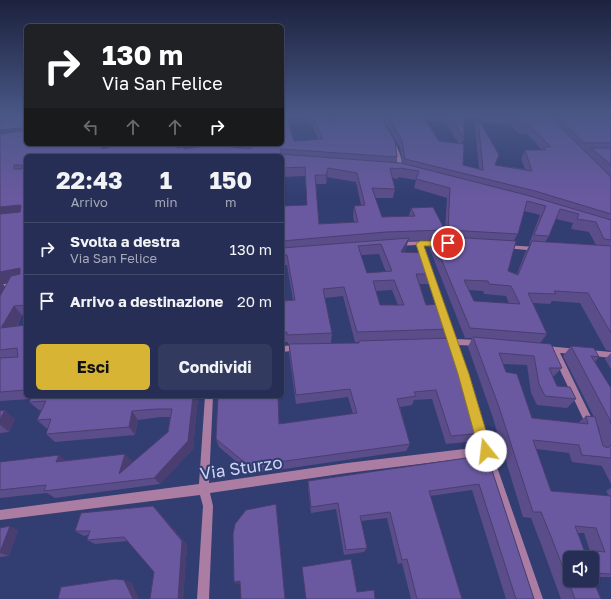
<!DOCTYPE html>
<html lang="it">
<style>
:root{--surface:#262e55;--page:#323a5f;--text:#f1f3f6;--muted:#a4a8b9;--line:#424a6c;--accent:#d7b434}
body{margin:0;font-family:"Golos Text",sans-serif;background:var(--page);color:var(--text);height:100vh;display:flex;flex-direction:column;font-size:15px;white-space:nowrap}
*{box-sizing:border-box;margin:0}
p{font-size:13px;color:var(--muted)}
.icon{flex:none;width:22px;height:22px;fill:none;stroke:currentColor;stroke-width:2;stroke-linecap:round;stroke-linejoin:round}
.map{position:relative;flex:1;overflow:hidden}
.sheet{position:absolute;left:24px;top:154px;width:260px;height:244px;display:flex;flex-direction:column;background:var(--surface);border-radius:6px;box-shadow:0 1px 3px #0004,0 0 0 1px var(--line)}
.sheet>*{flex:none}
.top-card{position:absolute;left:24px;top:24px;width:260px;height:122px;border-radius:6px;box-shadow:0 1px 3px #0004,0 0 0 1px var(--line);background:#202124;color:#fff;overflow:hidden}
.buttons{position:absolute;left:563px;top:551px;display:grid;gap:8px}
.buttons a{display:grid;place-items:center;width:36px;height:36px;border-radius:6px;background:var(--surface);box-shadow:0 1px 3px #0004,0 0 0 1px var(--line);font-size:20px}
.pin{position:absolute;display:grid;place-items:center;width:34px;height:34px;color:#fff;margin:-17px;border:2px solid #fff;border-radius:50%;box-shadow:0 1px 4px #0007}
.me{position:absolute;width:44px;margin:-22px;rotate:344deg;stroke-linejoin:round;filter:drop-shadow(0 0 3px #0008)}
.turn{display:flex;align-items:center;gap:14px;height:84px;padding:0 12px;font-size:18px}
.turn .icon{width:52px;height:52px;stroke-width:2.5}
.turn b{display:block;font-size:28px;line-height:34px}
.lanes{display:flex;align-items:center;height:38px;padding:0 12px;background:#0003;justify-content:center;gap:20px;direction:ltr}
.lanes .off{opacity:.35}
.eta{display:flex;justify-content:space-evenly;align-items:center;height:68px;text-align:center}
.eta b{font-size:24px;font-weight:700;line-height:28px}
.button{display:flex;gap:8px;margin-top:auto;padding:8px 12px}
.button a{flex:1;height:46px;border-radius:6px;background:var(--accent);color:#111;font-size:16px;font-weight:700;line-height:46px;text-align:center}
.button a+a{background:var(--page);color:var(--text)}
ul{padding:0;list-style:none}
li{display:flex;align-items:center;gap:12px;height:52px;padding:0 12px;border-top:1px solid var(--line)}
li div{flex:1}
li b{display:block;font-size:15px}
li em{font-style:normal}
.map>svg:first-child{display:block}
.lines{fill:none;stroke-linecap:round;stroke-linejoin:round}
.minor{fill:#ab7da3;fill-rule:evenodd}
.wall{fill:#5b4d8a;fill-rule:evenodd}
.shaded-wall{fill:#4a3e70}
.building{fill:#6a59a0;stroke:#4a3e70;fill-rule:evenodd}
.route{fill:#d7b434;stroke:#8c7522}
.labels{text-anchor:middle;stroke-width:4;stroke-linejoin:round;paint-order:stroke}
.near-street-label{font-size:17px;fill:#ced7f6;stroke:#323d71}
</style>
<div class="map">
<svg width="611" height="599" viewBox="0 0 611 599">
<rect width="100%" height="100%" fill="#323d71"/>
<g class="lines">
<path class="minor" d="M 390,138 L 392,138 C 397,146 405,162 401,171 L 397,170 L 398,168 L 395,149 L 389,139 Z
M 439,241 L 441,242 L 442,243 L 441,244 L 423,245 L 456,339 L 479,340 L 482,341 L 483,343 L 482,345 L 479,346 L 458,345 L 457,348 L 454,349 L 451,348 L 450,345 L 447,344 L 446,342 L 448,340 L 417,245 L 398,246 L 395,244 L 398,242 Z
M 506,245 L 537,247 L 540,249 L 537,251 L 504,248 L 503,247 Z
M 26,279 L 26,283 L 0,289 L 0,285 Z
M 298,345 L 301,346 L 302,348 L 301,350 L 282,352 L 282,346 Z
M 546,346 L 578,349 L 579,351 L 578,353 L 575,354 L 560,353 L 593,421 L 595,424 L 593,427 L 590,428 L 587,427 L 552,353 L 543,351 L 542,349 L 543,347 Z
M 589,350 L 611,352 L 611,358 L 586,355 L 585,353 L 586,351 Z
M 205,396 L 213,396 L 209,483 L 347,463 L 481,447 L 474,427 L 476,424 L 479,423 L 482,424 L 543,599 L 531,599 L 484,456 L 347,473 L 210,493 L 213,506 L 209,599 L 197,599 L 203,506 L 200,495 L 0,520 L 0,510 L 199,484 Z"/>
</g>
<path class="wall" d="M 0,114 L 26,144 L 177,148 L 184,149 L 205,146 L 203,144 L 282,144 L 282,114 L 379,114 L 397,157 L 396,163 L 403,164 L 400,148 L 380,114 L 464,114 L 464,139 L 462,144 L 463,165 L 479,169 L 475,126 L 476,123 L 475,123 L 474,114 L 611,114 L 611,351 L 606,350 L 580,303 L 552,301 L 550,304 L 533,303 L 547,334 L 540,343 L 562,368 L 553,377 L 557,386 L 576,399 L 567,408 L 537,405 L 531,393 L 527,365 L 503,364 L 506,372 L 532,418 L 578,423 L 586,416 L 594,417 L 563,356 L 571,346 L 599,357 L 595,362 L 611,388 L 611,484 L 602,466 L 572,462 L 569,453 L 536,449 L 551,491 L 609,496 L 606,491 L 611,488 L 611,577 L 592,577 L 592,558 L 570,558 L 601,599 L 561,599 L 541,544 L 531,518 L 523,517 L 492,415 L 468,347 L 472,338 L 465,338 L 429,247 L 432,240 L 408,241 L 406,248 L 404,252 L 431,274 L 428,284 L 419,284 L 426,305 L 440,311 L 449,329 L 445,338 L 483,433 L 477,441 L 446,444 L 432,399 L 414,400 L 412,405 L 400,407 L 410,444 L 406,451 L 251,474 L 219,447 L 216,439 L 218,396 L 278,396 L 279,424 L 353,414 L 348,397 L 296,404 L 289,353 L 289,344 L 288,344 L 288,342 L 282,342 L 282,301 L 293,300 L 287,265 L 282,265 L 282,199 L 284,206 L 307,205 L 305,176 L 282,177 L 282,156 L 26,156 L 26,315 L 22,315 L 17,326 L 26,325 L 26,396 L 198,396 L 193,449 L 160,484 L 55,498 L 47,493 L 0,498 L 0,462 L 66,461 L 132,461 L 131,464 L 168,432 L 170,417 L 161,417 L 138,420 L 135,435 L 55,442 L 46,434 L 48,428 L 46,428 L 37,420 L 41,410 L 39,410 L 29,402 L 31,399 L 0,401 ZM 325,115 L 328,117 L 330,121 L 328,121 ZM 426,121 L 445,121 L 459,144 L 439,141 ZM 309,123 L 313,126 L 318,139 L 294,141 L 289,127 L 289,125 ZM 481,123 L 510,124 L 519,134 L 527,134 L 542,150 L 525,150 L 521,159 L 525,169 L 495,165 ZM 327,177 L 356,182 L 361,205 L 354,206 L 353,216 L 354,222 L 319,224 L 316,184 L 326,184 ZM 398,177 L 416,180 L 414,188 L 447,198 L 445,230 L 411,208 L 409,216 L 382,217 L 375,198 L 393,198 L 395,189 L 392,178 L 398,179 ZM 524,211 L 540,215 L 529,244 L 530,245 L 526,251 L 517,274 L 508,271 L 514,240 L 518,234 ZM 556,219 L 573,223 L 571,229 L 589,232 L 596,245 L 545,242 L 549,236 ZM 445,230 L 445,237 L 443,237 ZM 379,254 L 386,272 L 367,273 L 361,255 ZM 8,282 L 5,287 L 2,283 ZM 392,290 L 398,305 L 380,305 L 376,291 ZM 469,290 L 483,291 L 484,294 L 506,296 L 509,304 L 474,301 ZM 343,296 L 355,342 L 359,342 L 359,343 L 308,344 L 331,343 L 332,333 L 325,298 ZM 597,424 L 599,428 L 600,435 ZM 578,533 L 584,533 L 590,551 L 584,550 Z
M 611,353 L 611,369 L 605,359 Z
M 0,411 L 15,419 L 9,432 L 0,433 Z
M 487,455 L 534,599 L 506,599 L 472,490 L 430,496 L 462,599 L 411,599 L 402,563 L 398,564 L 387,518 L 361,521 L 367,548 L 364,552 L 344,555 L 336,509 L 311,513 L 308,488 L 308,481 Z
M 153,506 L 158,511 L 187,545 L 183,599 L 150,599 L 154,572 L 128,541 L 95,544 L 87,540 L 88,535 L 84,536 L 75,531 Z
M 0,528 L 18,530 L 9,556 L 0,557 Z"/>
<path class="shaded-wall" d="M 282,114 L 326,114 L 311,116 L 309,115 L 309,123 L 289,125 L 289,127 L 282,120 Z
M 21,128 L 26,136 L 0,139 L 0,130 Z
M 104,144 L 111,144 L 106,156 L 101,148 Z
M 328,168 L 327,177 L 326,184 L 326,175 Z
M 20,205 L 26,215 L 0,218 L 0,207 Z
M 409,238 L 406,248 L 398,262 L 401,252 Z
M 20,268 L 26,278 L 2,283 L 7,289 L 0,301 L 0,272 Z
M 14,306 L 22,315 L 10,337 L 1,328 Z
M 193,396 L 198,396 L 193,449 L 160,484 L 154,478 Z
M 278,396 L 280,432 L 279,424 Z
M 5,410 L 15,419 L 9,432 L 0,425 L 0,419 Z
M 132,411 L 138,420 L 135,435 L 129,427 Z
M 125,454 L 132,461 L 127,481 L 119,474 Z
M 59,455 L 68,463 L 56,462 Z
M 276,504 L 277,509 L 285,599 Z
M 153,506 L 158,511 L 187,545 L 183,599 L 178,599 Z
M 10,526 L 18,530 L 9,556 L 0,553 L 0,552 Z
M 124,580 L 132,583 L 139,599 L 133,599 Z
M 240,581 L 243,583 L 237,585 L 234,582 Z"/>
<path class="building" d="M 0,114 L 26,114 L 26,144 L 104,144 L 101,148 L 108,148 L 110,144 L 176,144 L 177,148 L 183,147 L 184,149 L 211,145 L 210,144 L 221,144 L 224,146 L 250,149 L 252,147 L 248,145 L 243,144 L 282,144 L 282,115 L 291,114 L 325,114 L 328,121 L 333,122 L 331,114 L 379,114 L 395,141 L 397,157 L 282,149 L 280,150 L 281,154 L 401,163 L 530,196 L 611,220 L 611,240 L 604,239 L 596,222 L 577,219 L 579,214 L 560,209 L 549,236 L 534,235 L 546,206 L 527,201 L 518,234 L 448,230 L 450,188 L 416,179 L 419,171 L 400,168 L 399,169 L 390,168 L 395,189 L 372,188 L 382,217 L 415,216 L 411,208 L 433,207 L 445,230 L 386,232 L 282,241 L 282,199 L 283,199 L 283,206 L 307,205 L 305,167 L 282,168 L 282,156 L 26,156 L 26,253 L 24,257 L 26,257 L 26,305 L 14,306 L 1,328 L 26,325 L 26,390 L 0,392 L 0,358 L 18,357 L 17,348 L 0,350 L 0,296 L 11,276 L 20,274 L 20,268 L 0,272 L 0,214 L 20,212 L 21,206 L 20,205 L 0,207 L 0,134 L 23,131 L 21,128 L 0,130 ZM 309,115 L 313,118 L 323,139 L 294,141 L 287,119 L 289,119 L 289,117 ZM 14,165 L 22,165 L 22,169 L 14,169 ZM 328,168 L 357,173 L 365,205 L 354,206 L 358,222 L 319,224 L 315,175 L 326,175 Z
M 386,114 L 422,114 L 439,141 L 464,144 L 463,165 L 483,170 L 478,118 L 499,155 L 495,165 L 532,171 L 525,150 L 546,150 L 543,147 L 551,147 L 530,126 L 523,125 L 513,115 L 478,114 L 547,114 L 611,177 L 611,214 L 535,191 L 405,159 L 402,140 Z
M 449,114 L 464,114 L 464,139 Z
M 556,114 L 611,114 L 611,143 L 584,143 Z
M 591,148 L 611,148 L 611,165 Z
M 432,237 L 451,237 L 516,241 L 508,271 L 518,275 L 532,241 L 611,246 L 611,333 L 588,293 L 554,291 L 556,294 L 528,293 L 547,334 L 470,328 ZM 464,280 L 488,281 L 489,284 L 511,286 L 520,304 L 474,301 Z
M 409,238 L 401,252 L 424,253 L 431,274 L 416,274 L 426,305 L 439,304 L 440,311 L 443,311 L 449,329 L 357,332 L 344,287 L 323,289 L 332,333 L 287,335 L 287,332 L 282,333 L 282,301 L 295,300 L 287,255 L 282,255 L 282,248 ZM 381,244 L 392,271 L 367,273 L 358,246 ZM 394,280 L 404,305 L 380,305 L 373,281 Z
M 473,337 L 551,344 L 562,368 L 549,368 L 557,386 L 570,387 L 576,399 L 545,396 L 539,384 L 534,356 L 499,353 L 506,372 L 517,374 L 532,418 L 588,424 L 586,416 L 595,417 L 603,446 L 608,448 L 611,445 L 611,458 L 582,455 L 579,445 L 533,440 L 551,491 L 611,496 L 611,574 L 592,573 L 592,558 L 570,558 L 570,580 L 592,580 L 592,578 L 601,599 L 575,599 L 552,539 L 541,512 L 533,512 L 499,407 ZM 575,526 L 596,528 L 605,552 L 584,550 Z
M 452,338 L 483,433 L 451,436 L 436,390 L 414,392 L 416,396 L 397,399 L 410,444 L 249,466 L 216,439 L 218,396 L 278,396 L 279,424 L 357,413 L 350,389 L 296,395 L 289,344 L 359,343 L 359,341 Z
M 571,346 L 594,348 L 599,357 L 591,356 L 611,388 L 611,425 L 610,420 Z
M 32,396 L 100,396 L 100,397 L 109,396 L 193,396 L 188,441 L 154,478 L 44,491 L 46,485 L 0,490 L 0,462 L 59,455 L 56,462 L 125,454 L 119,474 L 168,432 L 172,409 L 156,409 L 132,411 L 129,427 L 46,434 L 51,419 L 37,420 L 46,401 L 29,402 Z
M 5,410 L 0,419 L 0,411 Z
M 487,455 L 534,599 L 516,599 L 479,484 L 429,491 L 462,599 L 417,599 L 407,559 L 402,560 L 390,512 L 360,516 L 367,548 L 346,550 L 338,503 L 311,507 L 308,481 Z
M 276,504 L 285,599 L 241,599 L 240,581 L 234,582 L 233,534 L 235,524 L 246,510 Z
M 153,506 L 182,541 L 178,599 L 150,599 L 154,572 L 124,537 L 87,540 L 90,531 L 75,531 L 81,513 Z
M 10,526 L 0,552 L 0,528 Z
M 351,559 L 357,592 L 374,590 L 375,599 L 306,599 L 302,567 Z
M 115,579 L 124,580 L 133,599 L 58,599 L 61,587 Z"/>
<linearGradient id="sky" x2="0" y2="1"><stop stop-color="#1c223e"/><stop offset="0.58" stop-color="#495786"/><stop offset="1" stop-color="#495786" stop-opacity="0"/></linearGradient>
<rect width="611" height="198" fill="url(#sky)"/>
<path class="route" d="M 420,241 L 448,241 L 452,243 L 448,246 L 424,246 L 469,374 L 492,451 L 490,455 L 486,457 L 481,455 L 479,451 L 458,374 L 416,244 Z"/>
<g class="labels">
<g class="near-street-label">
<text transform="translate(241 468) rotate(-8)" y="6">Via Sturzo</text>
</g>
</g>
</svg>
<div class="buttons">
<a><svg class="icon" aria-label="sound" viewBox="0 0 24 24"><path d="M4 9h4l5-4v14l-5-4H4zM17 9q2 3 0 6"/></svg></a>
</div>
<div class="pin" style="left:448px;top:243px;background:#d93025"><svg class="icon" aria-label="arrive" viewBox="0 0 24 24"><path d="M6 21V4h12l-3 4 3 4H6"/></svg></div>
<svg class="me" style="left:486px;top:451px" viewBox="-20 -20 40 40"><circle r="19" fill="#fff"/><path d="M0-13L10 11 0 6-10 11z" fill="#d7b434"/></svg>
<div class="top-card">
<div class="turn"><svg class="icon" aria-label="right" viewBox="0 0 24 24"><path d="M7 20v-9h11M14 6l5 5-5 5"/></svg><div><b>130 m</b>Via San Felice</div></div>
<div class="lanes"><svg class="icon off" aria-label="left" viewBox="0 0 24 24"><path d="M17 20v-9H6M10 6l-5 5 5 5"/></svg><svg class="icon off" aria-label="ahead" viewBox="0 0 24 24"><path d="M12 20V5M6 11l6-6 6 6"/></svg><svg class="icon off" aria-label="ahead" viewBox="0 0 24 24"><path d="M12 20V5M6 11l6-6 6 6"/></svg><svg class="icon" aria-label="right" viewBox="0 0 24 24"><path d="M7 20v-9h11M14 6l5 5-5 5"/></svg></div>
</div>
<section class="sheet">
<div class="eta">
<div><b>22:43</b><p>Arrivo</p></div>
<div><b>1</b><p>min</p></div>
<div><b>150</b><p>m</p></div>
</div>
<ul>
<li><svg class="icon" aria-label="right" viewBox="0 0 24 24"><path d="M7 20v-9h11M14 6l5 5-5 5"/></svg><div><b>Svolta a destra</b><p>Via San Felice</p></div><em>130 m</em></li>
<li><svg class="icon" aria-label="arrive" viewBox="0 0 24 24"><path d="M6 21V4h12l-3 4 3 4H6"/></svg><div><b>Arrivo a destinazione</b></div><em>20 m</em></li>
</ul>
<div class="button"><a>Esci</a><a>Condividi</a></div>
</section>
</div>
